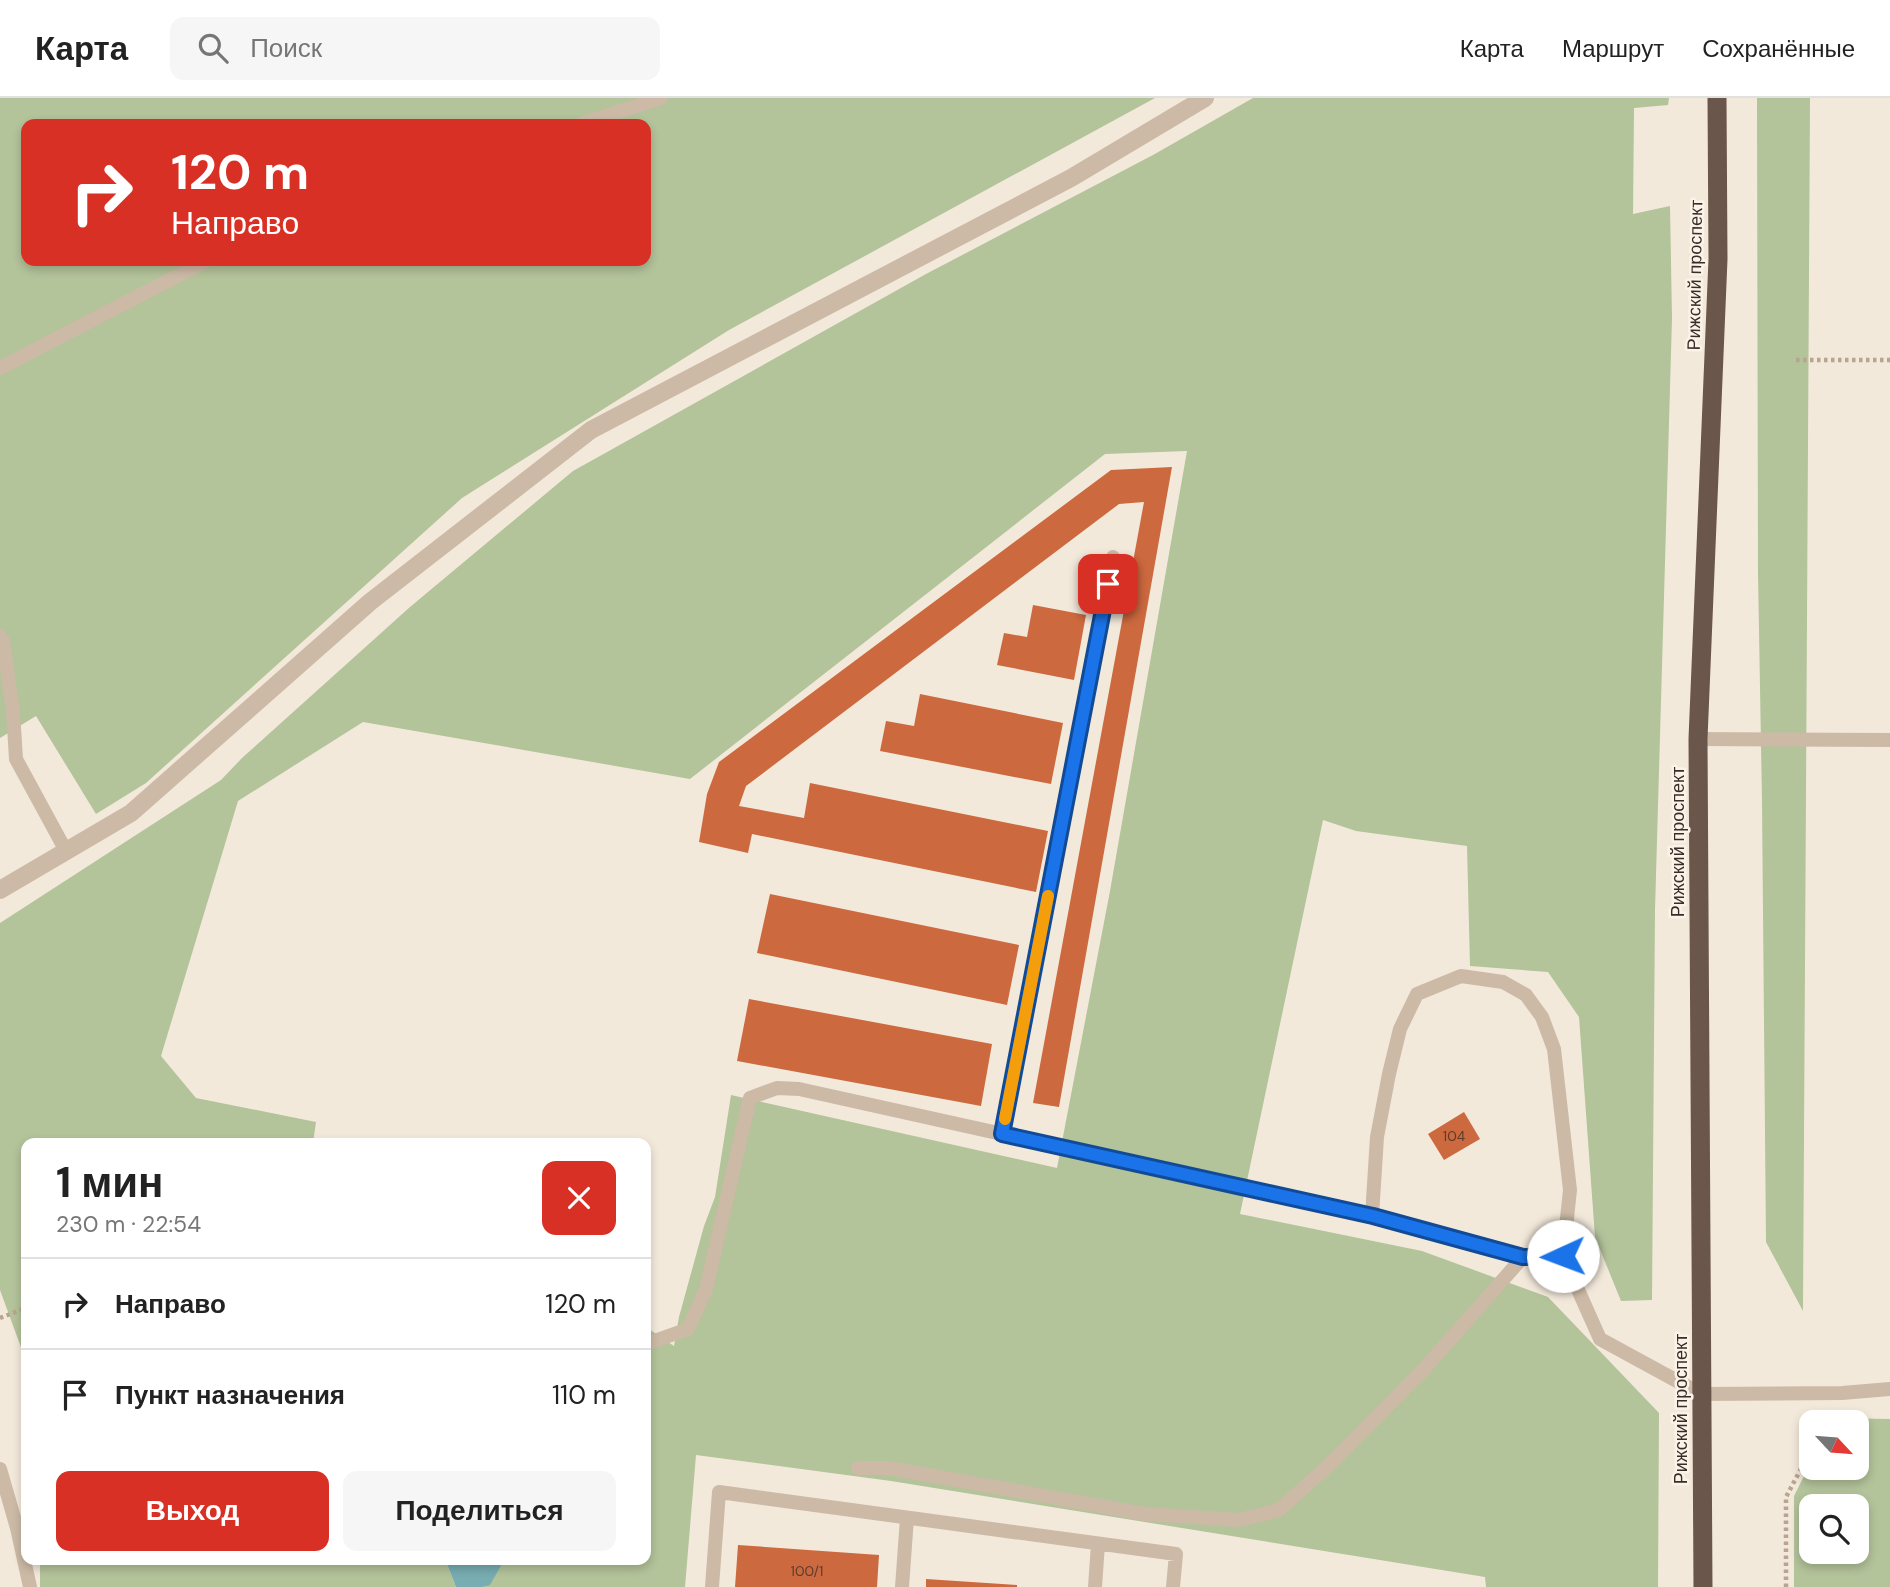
<!DOCTYPE html>
<html lang="ru">
<meta charset="utf-8">
<style>
:root{--surface:#fff;--page:#f6f6f6;--text:#222;--muted:#767676;--line:#e0e0e0;--accent:#d93025}
body{margin:0;font-family:"DM Sans",sans-serif;background:var(--page);color:var(--text);height:100vh;display:flex;flex-direction:column;font-size:26px;white-space:nowrap}
*{box-sizing:border-box;margin:0}
p{font-size:23px;color:var(--muted)}
.icon{flex:none;width:38px;height:38px;fill:none;stroke:currentColor;stroke-width:2;stroke-linecap:round;stroke-linejoin:round}
.map{position:relative;flex:1;overflow:hidden}
.panel{position:absolute;left:21px;top:1040px;width:630px;height:427px;display:flex;flex-direction:column;background:var(--surface);border-radius:14px;box-shadow:0 4px 10px #0003}
.panel>*{flex:none}
.banner{position:absolute;left:21px;top:21px;width:630px;height:147px;border-radius:14px;box-shadow:0 4px 10px #0003;background:#d93025;color:#fff;overflow:hidden}
.needle{width:46px;rotate:116deg}
.tools{position:absolute;left:1799px;top:1312px;display:grid;gap:14px}
.tools a{display:grid;place-items:center;width:70px;height:70px;border-radius:14px;background:var(--surface);box-shadow:0 4px 10px #0003;font-size:35px}
.pin{position:absolute;display:grid;place-items:center;width:60px;height:60px;color:#fff;margin:-30px;border-radius:14px;box-shadow:0 4px 10px #0006}
.me{position:absolute;width:77px;margin:-38px;rotate:268deg;stroke-linejoin:round;filter:drop-shadow(0 0 5px #0008)}
.turn{display:flex;align-items:center;gap:24px;height:147px;padding:0 35px;font-size:32px}
.turn .icon{width:91px;height:91px;stroke-width:2.5}
.turn b{display:block;font-size:49px;line-height:60px}
.round{display:grid;place-items:center;flex:none;width:74px;height:74px;border-radius:14px;background:var(--page)}
.head{display:flex;align-items:center;justify-content:space-between;height:119px;padding:0 35px}
h1{font-size:42px;font-weight:700;line-height:52px}
.action{display:flex;gap:14px;margin-top:auto;padding:14px 35px}
.action a{flex:1;height:80px;border-radius:14px;background:var(--accent);color:#fff;font-size:28px;font-weight:700;line-height:80px;text-align:center}
.action a+a{background:var(--page);color:var(--text)}
ul{padding:0;list-style:none}
li{display:flex;align-items:center;gap:21px;height:91px;padding:0 35px;border-top:2px solid var(--line)}
li div{flex:1}
li b{display:block;font-size:26px}
li em{font-style:normal}
header{display:flex;align-items:center;gap:42px;box-sizing:border-box;height:98px;padding:0 35px;background:var(--surface);border-bottom:2px solid var(--line)}
header strong{font-size:33px}
nav{display:flex;gap:38px;margin-inline-start:auto;font-size:24px}
.search{width:490px;height:63px;background:var(--page);display:flex;align-items:center;gap:18px;box-sizing:border-box;padding:0 24px;border-radius:14px;color:var(--muted);font-size:26px}
.map>svg:first-child{display:block}
.green{fill:#b3c39a;fill-rule:evenodd}
.water{fill:#78adb2}
.building{fill:#cd693f}
.lines{fill:none;stroke-linecap:round;stroke-linejoin:round}
.path{stroke:#b8a490;stroke-width:4.5;stroke-dasharray:3.5 3.5;stroke-linecap:butt}
.service{stroke:#ccbaa6;stroke-width:14}
.minor{stroke:#ccbaa6;stroke-width:18}
.trunk{stroke:#6a564b;stroke-width:19}
.route-casing{stroke:#114b97;stroke-width:18}
.route{stroke:#1a73e8;stroke-width:12}
.slow{stroke:#f59e0b;stroke-width:12}
.labels{text-anchor:middle;stroke-width:5;stroke-linejoin:round;paint-order:stroke}
.number-label{font-size:14px;fill:#5d3c2d}
.street-label{font-size:18px;fill:#382d27;stroke:#fbf3e8}
</style>
<header>
<strong>Карта</strong>
<div class="search"><svg class="icon" aria-label="search" viewBox="0 0 24 24"><circle cx="10" cy="10" r="6"/><path d="M15 15l6 6"/></svg>Поиск</div>
<nav><a>Карта</a><a>Маршрут</a><a>Сохранённые</a></nav>
</header>
<div class="map">
<svg width="1890" height="1489" viewBox="0 0 1890 1489">
<rect width="100%" height="100%" fill="#f3e9db"/>
<path class="green" d="M 0,0 L 1155,0 L 729,232 L 462,400 L 146,685 L 96,716 L 36,618 L 0,640 ZM 26,26 L 646,26 L 646,163 L 26,163 Z
M 1253,0 L 1669,0 L 1668,7 L 1634,10 L 1633,116 L 1670,108 L 1672,220 L 1655,812 L 1652,1202 L 1621,1203 L 1595,1139 L 1579,919 L 1548,874 L 1470,868 L 1467,748 L 1356,733 L 1323,722 L 1240,1116 L 1422,1153 L 1548,1199 L 1659,1315 L 1658,1489 L 1486,1489 L 1485,1479 L 891,1383 L 696,1357 L 685,1489 L 482,1489 L 490,1486 L 505,1461 L 646,1461 L 646,1229 L 674,1248 L 679,1219 L 704,1128 L 715,1099 L 731,997 L 1057,1070 L 1110,793 L 1187,353 L 1105,356 L 690,681 L 363,624 L 238,703 L 161,958 L 196,1000 L 316,1024 L 313,1045 L 26,1045 L 26,1263 L 0,1192 L 0,825 L 221,682 L 242,660 L 410,509 L 573,373 L 926,176 L 1153,57 Z
M 1757,0 L 1810,0 L 1803,1213 L 1766,1144 L 1762,703 L 1758,475 Z
M 1834,1320 L 1890,1321 L 1890,1489 L 1794,1489 L 1794,1398 L 1811,1364 L 1811,1370 L 1857,1370 L 1857,1325 L 1832,1325 ZM 1811,1409 L 1857,1409 L 1857,1454 L 1811,1454 Z
M 40,1461 L 445,1461 L 456,1489 L 40,1489 Z"/>
<path class="water" d="M 445,1461 L 505,1461 L 490,1487 L 482,1489 L 456,1489 Z"/>
<path class="building" d="M 1172,369 L 1059,1009 L 1033,1005 L 1144,404 L 1119,406 L 746,688 L 739,708 L 804,720 L 810,685 L 1048,733 L 1036,794 L 752,736 L 748,755 L 699,744 L 707,696 L 719,664 L 1111,372 Z
M 1033,507 L 1086,517 L 1074,582 L 997,567 L 1004,535 L 1027,539 Z
M 920,596 L 1063,625 L 1051,686 L 880,653 L 886,623 L 914,628 Z
M 770,796 L 1019,847 L 1007,907 L 757,855 Z
M 749,901 L 992,946 L 981,1008 L 737,963 Z
M 1464,1014 L 1480,1041 L 1444,1062 L 1428,1036 Z
M 738,1447 L 879,1457 L 877,1489 L 735,1489 Z
M 926,1481 L 1017,1487 L 1017,1489 L 926,1489 Z"/>
<g class="lines">
<path class="path" d="M 1796,262 L 1890,262
M 0,1220 L 26,1210
M 1786,1489 L 1786,1399 L 1811,1352"/>
<path class="service" d="M 581,26 L 661,0
M 0,270 L 206,163
M 0,538 L 3,543 L 13,613 L 16,661 L 66,753
M 1698,641 L 1890,642
M 1002,1036 L 1113,459
M 1372,1118 L 1377,1039 L 1389,976 L 1400,931 L 1417,896 L 1461,878 L 1503,884 L 1526,897 L 1542,919 L 1554,951 L 1570,1092 L 1563,1158
M 646,1246 L 688,1231 L 706,1191 L 750,1000 L 777,990 L 799,991 L 1372,1118 L 1523,1159 L 1563,1158 L 1600,1241 L 1701,1296 L 1842,1295 L 1890,1291
M 858,1370 L 889,1370 L 1145,1416 L 1239,1422 L 1279,1412 L 1328,1368 L 1424,1271 L 1523,1159
M 0,1371 L 17,1430 L 30,1489
M 712,1489 L 719,1394 L 1176,1456 L 1173,1489
M 902,1489 L 907,1420
M 1095,1489 L 1098,1446"/>
<path class="minor" d="M 0,792 L 131,715 L 370,504 L 591,332 L 1071,80 L 1205,0"/>
<path class="trunk" d="M 1703,1489 L 1698,641 L 1718,161 L 1717,0"/>
</g>
<g class="lines">
<g class="route-casing">
<path id="route" d="M 1108,486 L 1002,1036 L 1373,1118 L 1523,1159 L 1563,1158"/>
</g>
<use href="#route" class="route"/>
<path class="slow" d="M 1005,1021 L 1048,798"/>
</g>
<g class="labels">
<g class="number-label">
<text x="1454" y="1043">104</text>
<text x="807" y="1478">100/1</text>
</g>
<g class="street-label">
<text transform="translate(1695 177) rotate(-89)" y="6">Рижский проспект</text>
<text transform="translate(1678 744) rotate(-90)" y="6">Рижский проспект</text>
<text transform="translate(1681 1311) rotate(-90)" y="6">Рижский проспект</text>
</g>
</g>
</svg>
<div class="tools">
<a><svg class="needle" viewBox="-14 -14 28 28"><path d="M0-13l5 13h-10z" fill="#e53935"/><path d="M0 13l5-13h-10z" fill="#767676"/></svg></a>
<a><svg class="icon" aria-label="search" viewBox="0 0 24 24"><circle cx="10" cy="10" r="6"/><path d="M15 15l6 6"/></svg></a>
</div>
<div class="pin" style="left:1108px;top:486px;background:#d93025"><svg class="icon" aria-label="arrive" viewBox="0 0 24 24"><path d="M6 21V4h12l-3 4 3 4H6"/></svg></div>
<svg class="me" style="left:1563px;top:1158px" viewBox="-20 -20 40 40"><circle r="19" fill="#fff"/><path d="M0-13L10 11 0 6-10 11z" fill="#1a73e8"/></svg>
<div class="banner">
<div class="turn"><svg class="icon" aria-label="right" viewBox="0 0 24 24"><path d="M7 20v-9h11M14 6l5 5-5 5"/></svg><div><b>120 m</b>Направо</div></div>
</div>
<section class="panel">
<div class="head"><div><h1>1 мин</h1><p>230 m · 22:54</p></div><a class="round" style="background:#d93025;color:#fff"><svg class="icon" aria-label="close" viewBox="0 0 24 24"><path d="M6 6l12 12M18 6L6 18"/></svg></a></div>
<ul>
<li><svg class="icon" aria-label="right" viewBox="0 0 24 24"><path d="M7 20v-9h11M14 6l5 5-5 5"/></svg><div><b>Направо</b></div><em>120 m</em></li>
<li><svg class="icon" aria-label="arrive" viewBox="0 0 24 24"><path d="M6 21V4h12l-3 4 3 4H6"/></svg><div><b>Пункт назначения</b></div><em>110 m</em></li>
</ul>
<div class="action"><a>Выход</a><a>Поделиться</a></div>
</section>
</div>
